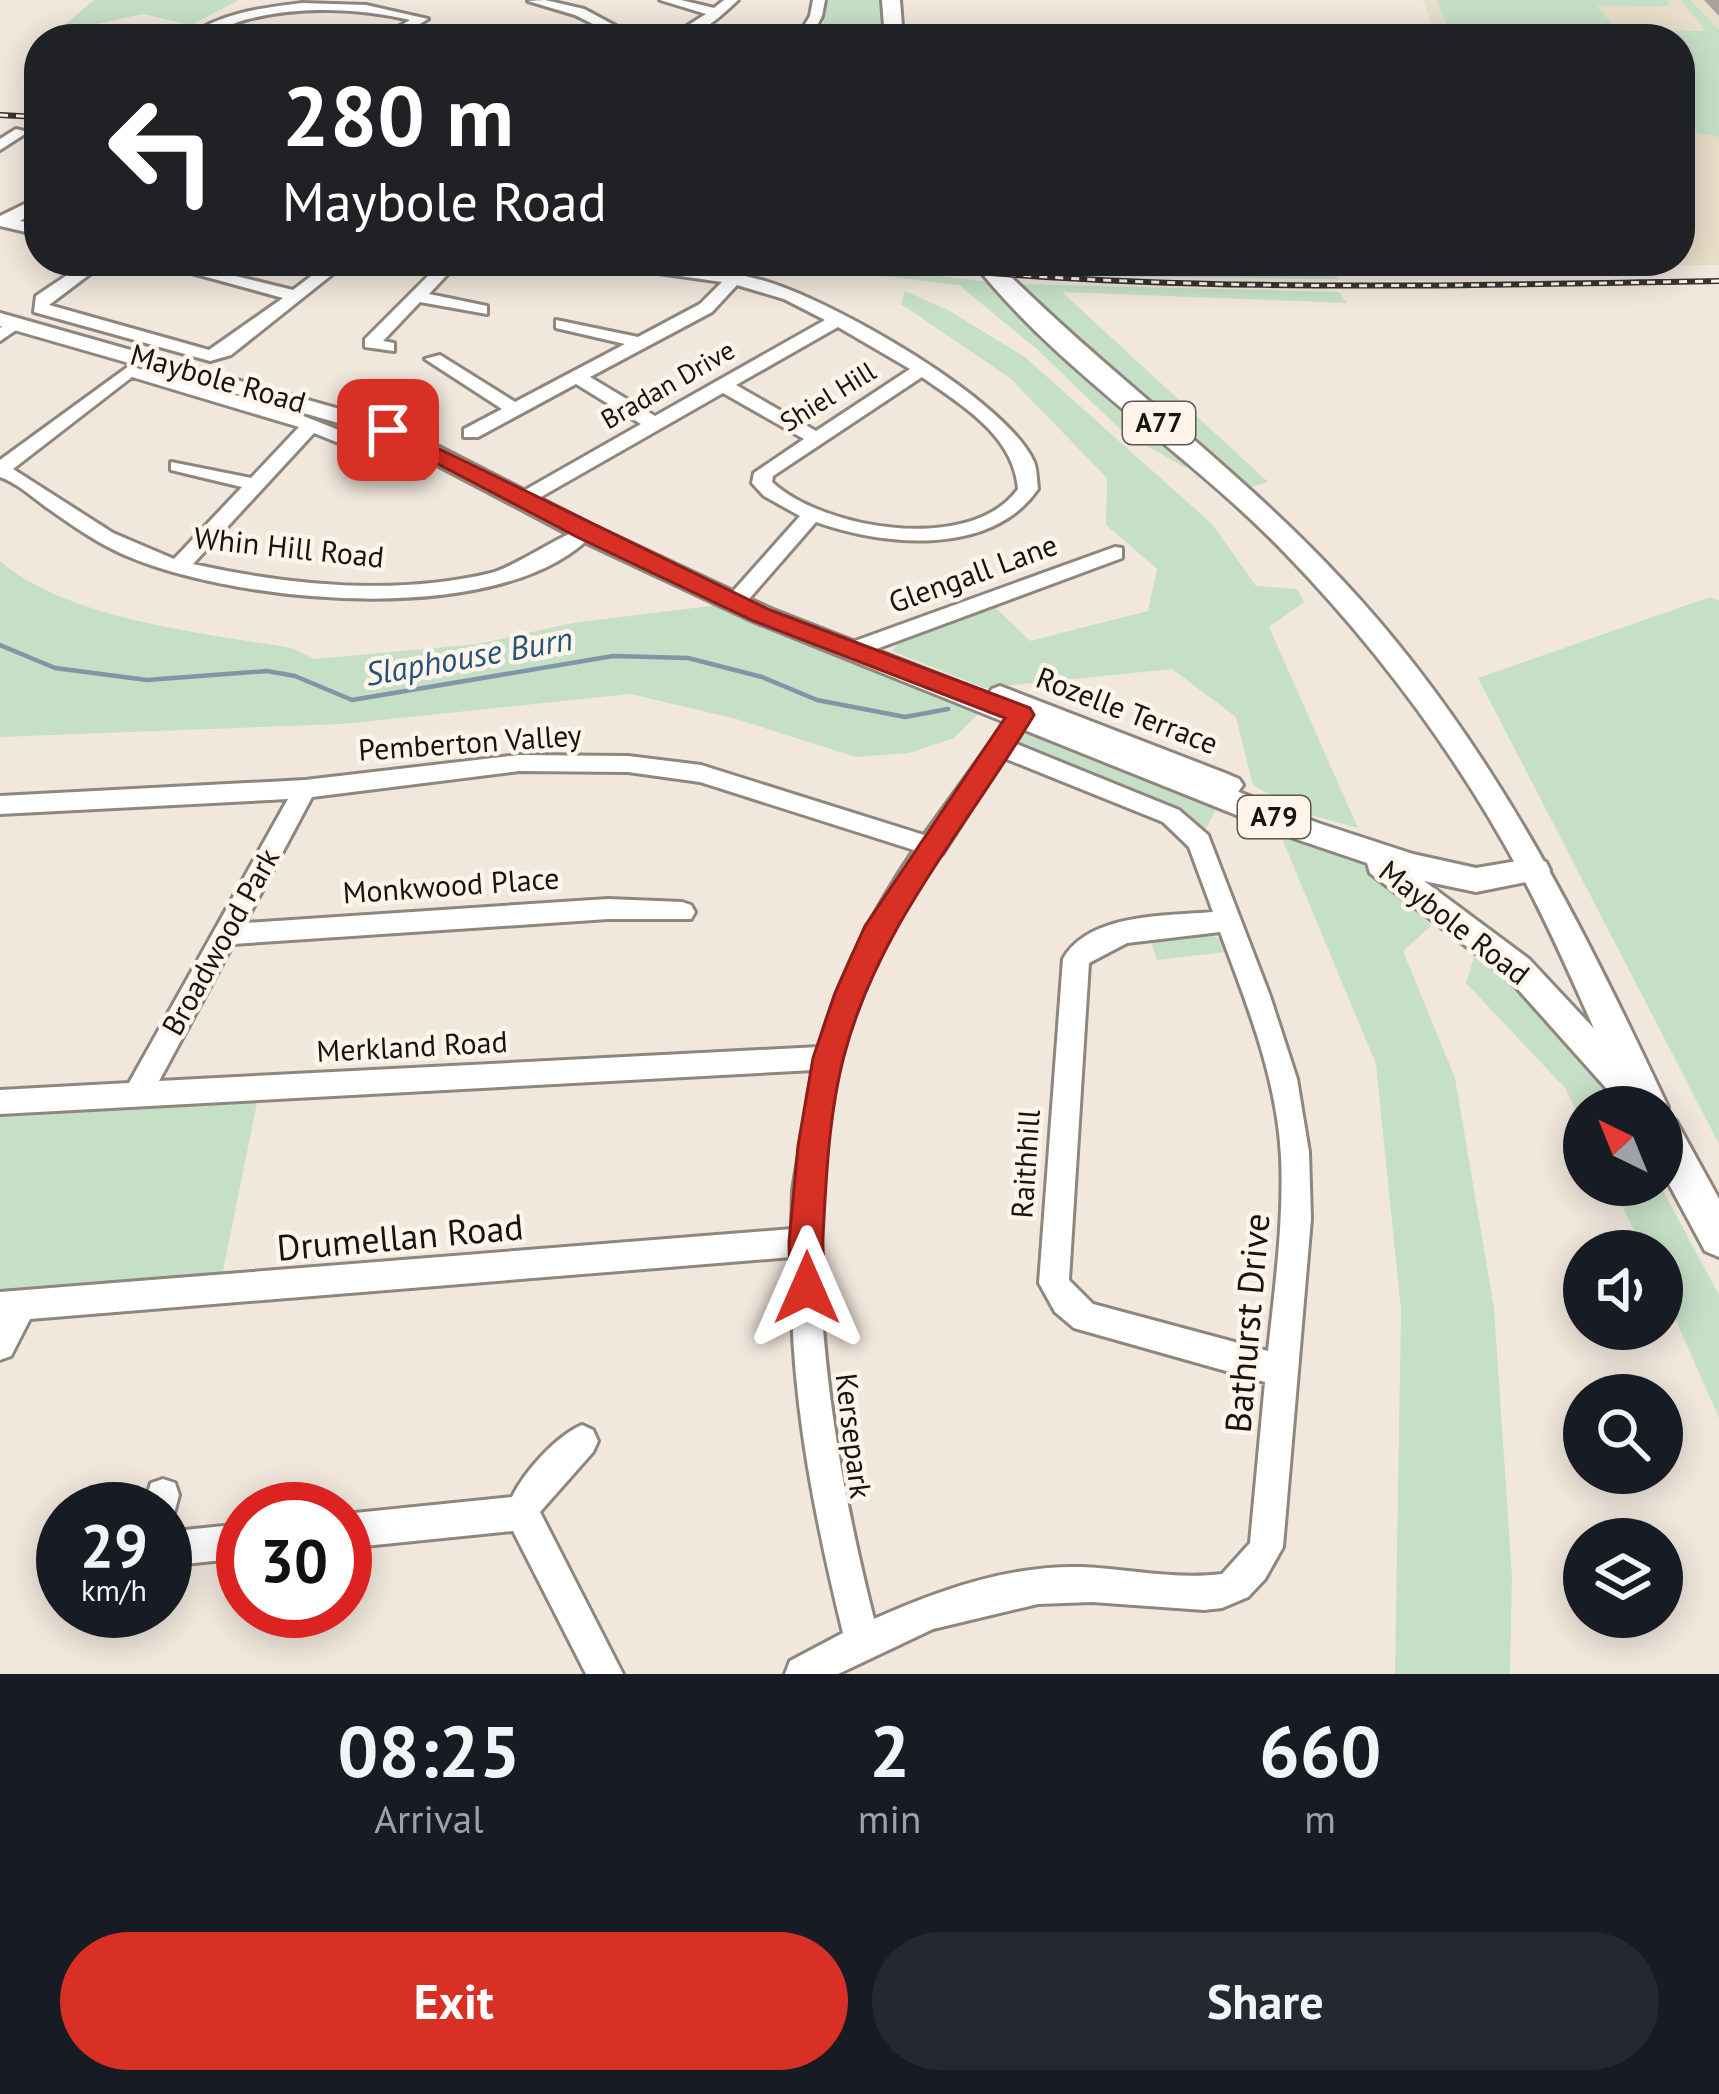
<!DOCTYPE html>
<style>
:root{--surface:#171b24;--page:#242831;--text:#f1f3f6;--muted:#9ea1a6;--accent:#d93025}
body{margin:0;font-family:"PT Sans",sans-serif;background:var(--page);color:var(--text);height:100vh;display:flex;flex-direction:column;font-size:45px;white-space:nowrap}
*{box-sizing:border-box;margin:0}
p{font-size:39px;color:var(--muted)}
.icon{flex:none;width:66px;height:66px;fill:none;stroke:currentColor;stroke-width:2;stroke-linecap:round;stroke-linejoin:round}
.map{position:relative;height:1674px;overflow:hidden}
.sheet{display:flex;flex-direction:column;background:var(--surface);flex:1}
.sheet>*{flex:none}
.banner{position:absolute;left:24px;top:24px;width:1671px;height:252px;border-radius:48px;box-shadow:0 6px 30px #0003;background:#202124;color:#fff;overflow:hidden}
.needle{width:78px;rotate:317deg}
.controls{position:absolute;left:1563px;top:1086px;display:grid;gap:24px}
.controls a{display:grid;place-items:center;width:120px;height:120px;border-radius:50%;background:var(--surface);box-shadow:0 6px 30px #0003;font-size:60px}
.speed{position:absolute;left:36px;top:1482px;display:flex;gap:24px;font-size:60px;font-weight:700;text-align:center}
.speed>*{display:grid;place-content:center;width:156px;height:156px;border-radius:50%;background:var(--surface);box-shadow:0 6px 30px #0003;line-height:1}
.speed small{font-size:30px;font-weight:400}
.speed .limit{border:18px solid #d22;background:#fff;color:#111}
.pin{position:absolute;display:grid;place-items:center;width:102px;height:102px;color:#fff;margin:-51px;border-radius:24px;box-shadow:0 6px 18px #0006}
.me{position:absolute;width:132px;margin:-66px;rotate:0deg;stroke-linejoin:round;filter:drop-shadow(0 0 9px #0008)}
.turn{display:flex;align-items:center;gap:42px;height:252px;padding:0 60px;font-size:54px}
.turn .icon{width:156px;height:156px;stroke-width:2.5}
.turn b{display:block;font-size:84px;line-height:102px}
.eta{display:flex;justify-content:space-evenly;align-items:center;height:204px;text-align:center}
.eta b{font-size:72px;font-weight:700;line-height:84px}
.primary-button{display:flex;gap:24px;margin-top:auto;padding:24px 60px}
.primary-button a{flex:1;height:138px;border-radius:72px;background:var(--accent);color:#fff;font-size:48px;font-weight:700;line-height:138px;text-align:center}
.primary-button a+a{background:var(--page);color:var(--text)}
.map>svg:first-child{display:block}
.medical{fill:#e8dec9}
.green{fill:#c6e0c7}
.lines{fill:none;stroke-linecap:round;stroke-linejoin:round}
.stream{stroke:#8194a8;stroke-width:4.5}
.minor-casing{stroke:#8f867d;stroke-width:6}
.major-casing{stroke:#8f867d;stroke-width:6}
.highway-casing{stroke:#8f867d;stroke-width:6}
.minor{fill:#fff;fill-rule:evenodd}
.major{fill:#fff;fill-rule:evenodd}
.highway{fill:#fff;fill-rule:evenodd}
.rail-casing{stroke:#38342f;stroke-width:6}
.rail{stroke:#fef4ea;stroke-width:3;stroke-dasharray:8;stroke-linecap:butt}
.wall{fill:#aca09e}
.route{fill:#d93025;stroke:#8d1f18;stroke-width:3}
.labels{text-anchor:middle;stroke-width:9;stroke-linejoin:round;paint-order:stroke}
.far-street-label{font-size:27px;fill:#171310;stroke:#fef4ea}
.shield{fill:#fef4ea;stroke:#5c5651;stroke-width:3}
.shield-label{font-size:27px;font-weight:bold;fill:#171310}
.street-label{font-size:30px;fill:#171310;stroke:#fef4ea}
.water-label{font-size:33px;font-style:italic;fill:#245379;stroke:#fef4ea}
.near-street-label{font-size:36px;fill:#171310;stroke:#fef4ea}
</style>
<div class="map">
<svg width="1719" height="1674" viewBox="0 0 1719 1674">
<rect width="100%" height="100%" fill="#f1e7dd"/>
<path class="medical" d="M 1423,0 L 1719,0 L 1719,265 L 1533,266 L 1531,261 L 1680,261 L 1680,39 L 1437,39 Z"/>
<path class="green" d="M 94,0 L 239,0 L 191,25 L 143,14 L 55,33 Z
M 819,0 L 891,0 L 894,39 L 827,39 Z
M 1437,0 L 1669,0 L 1668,6 L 1597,6 L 1612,24 L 1628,31 L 1706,31 L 1681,0 L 1690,0 L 1719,30 L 1719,137 L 1680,130 L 1680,39 L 1452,39 Z
M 998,261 L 1031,261 L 1032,267 L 1331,266 L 1338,279 L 1073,276 L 1006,270 Z
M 857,267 L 990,282 L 1067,362 L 1190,466 L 1186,468 L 1124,433 L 1039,351 L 959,285 L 866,274 Z
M 1016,284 L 1339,292 L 1347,303 L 1062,292 L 1268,482 L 1244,489 Z
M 905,291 L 950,311 L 1026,358 L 1212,524 L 1256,586 L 1297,589 L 1304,602 L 1269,627 L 1358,828 L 1299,812 L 1253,785 L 1236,717 L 1172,669 L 984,688 L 892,651 L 901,640 L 995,607 L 1030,641 L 1148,611 L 1157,569 L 1106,525 L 1107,478 L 1010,378 L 901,304 Z
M 0,561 C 66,619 207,634 292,648 L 315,659 L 478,644 L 573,623 L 734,603 L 1223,796 L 1199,842 L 1171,816 L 1000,747 L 1020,715 L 978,714 L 954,738 L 909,753 L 856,757 L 733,718 L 630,694 L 343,724 L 0,737 Z
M 1710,597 L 1719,601 L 1719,1144 L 1478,678 Z
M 1273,817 L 1357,848 L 1431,926 L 1403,951 L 1455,1078 L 1494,1308 L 1512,1576 L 1510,1674 L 1395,1674 L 1401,1310 L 1376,1064 Z
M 1207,933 L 1222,940 L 1226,952 L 1157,960 L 1149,937 Z
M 1474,958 C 1523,970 1591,1064 1616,1107 L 1584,1107 L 1584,1127 L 1565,1088 L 1466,983 Z
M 260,1088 L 219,1291 L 0,1307 L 0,1102 Z
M 1612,1185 L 1660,1185 L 1719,1295 L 1719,1418 L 1662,1289 L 1662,1251 L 1644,1251 Z"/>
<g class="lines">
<path class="stream" d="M 0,645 L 55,668 L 147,680 L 267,671 L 295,676 L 352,700 L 613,656 L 688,658 L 762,677 L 817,700 L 905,717 L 948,709"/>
<g class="minor-casing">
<path id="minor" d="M 545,0 L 584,9 L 640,39 L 623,39 L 575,15 L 528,1 Z
M 660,0 L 681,0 L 714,8 L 724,0 L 738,0 C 717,20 696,39 666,39 L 706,14 Z
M 813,0 L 825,0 L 822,16 L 810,39 L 796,39 L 810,16 Z
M 302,3 L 366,5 L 428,19 L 395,39 L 378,39 L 410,20 C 358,8 300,6 248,19 C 225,25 207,39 184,39 C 218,13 261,8 302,3 Z
M 242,35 L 272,35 L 279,39 L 235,39 Z
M 16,129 L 28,132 L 0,150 L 0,139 Z
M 39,197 L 39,209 L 20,221 L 39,225 L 39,235 L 0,226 L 0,216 Z
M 88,261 L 107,261 L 49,305 L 209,350 L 283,298 L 148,261 L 175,261 L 293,290 L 331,261 L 349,261 L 231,355 L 210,361 L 34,312 L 36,296 Z
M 443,261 L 460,261 L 429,294 L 487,306 L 487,314 L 420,302 L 383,341 L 394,343 L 394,351 L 365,347 L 365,339 Z
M 602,261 C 657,261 715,266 768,282 C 834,302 1005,398 1034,462 C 1037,469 1037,481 1038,489 C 991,557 883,546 816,522 L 741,608 L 734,610 L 724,603 L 727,598 L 800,516 L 764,496 L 752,483 L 754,473 L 804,439 L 723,393 L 532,502 L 518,502 L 518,494 L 641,424 L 576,384 L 478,437 L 464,437 L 464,429 L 502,409 L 425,359 L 440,355 L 515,402 L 625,344 L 556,328 L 556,320 L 638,337 L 700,304 L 722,282 L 610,266 ZM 737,285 L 784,299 L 825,320 L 655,416 L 590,377 L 712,312 ZM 838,327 L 910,369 L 816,431 L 736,385 ZM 922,377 C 963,406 1014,436 1018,489 C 971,555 822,529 772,482 L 773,476 Z
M 11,320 L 25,324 L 0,341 L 0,328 Z
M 129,366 L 283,408 L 420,462 L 427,473 L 424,477 L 410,477 L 406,470 L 314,433 L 193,564 C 287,585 396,596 491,573 C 519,566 573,525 592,528 L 595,532 C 507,630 241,603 132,558 C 101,546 73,526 46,507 C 31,496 17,483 0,477 L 0,460 ZM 132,377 L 299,427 L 251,478 L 171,462 L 171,470 L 242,487 L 174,559 L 113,533 L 13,469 Z
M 1115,547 L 1122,548 L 1122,558 L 860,655 L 852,657 L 841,650 L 844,645 Z
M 1000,686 L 1225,773 L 1239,779 L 1243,785 L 1231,802 L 1215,802 L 1211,796 L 1216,788 L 1032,715 L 1014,743 L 1179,810 L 1208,835 L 1270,996 L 1297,1079 L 1309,1152 L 1311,1219 L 1283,1547 L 1265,1579 L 1248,1597 L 1222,1608 L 1204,1610 L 1092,1602 L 1038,1604 L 933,1629 L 838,1674 L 785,1674 L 790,1661 L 843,1633 C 813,1511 788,1384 792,1257 L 30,1319 L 11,1356 L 0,1360 L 0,1292 L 792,1229 L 793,1190 L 813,1070 L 0,1114 L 0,1090 L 129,1083 L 288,799 L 0,814 L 0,796 L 305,780 L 519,755 L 628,756 L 701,765 L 924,835 L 1015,709 L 1004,704 L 993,711 L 985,709 L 982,703 L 992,689 ZM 1004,758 L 1163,822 L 1189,847 L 1213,912 C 1167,916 1089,913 1063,959 L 1039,1283 L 1055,1312 L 1074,1328 L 1265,1382 L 1250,1543 L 1222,1574 C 1175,1580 1129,1569 1082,1567 C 1010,1565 939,1590 874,1619 C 827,1434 789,1197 855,1012 C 875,957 903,907 935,858 L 942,854 ZM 519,771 L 628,772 L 700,782 L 914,850 C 873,911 838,976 819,1047 L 159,1081 L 233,944 L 608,919 L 691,919 L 695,912 L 691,905 L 682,902 L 608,899 L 245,923 L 312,797 ZM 1220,932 C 1247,1004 1277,1079 1281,1156 C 1284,1221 1275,1286 1268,1351 L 1093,1304 L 1069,1280 L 1089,963 L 1127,943 Z
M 582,1425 L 593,1430 L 598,1441 L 593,1452 L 540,1512 L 623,1674 L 586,1674 L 513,1531 L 345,1548 L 345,1514 L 512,1497 C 524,1472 556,1436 582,1425 Z
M 163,1479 L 175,1483 L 179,1495 L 172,1521 L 165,1524 L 165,1509 L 143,1509 L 151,1483 Z
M 243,1524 L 243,1558 L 165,1566 L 165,1532 Z"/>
</g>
<g class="major-casing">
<path id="major" d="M 0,313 L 396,425 L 594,526 L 771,609 L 1318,823 L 1413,854 L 1476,868 L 1535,858 L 1546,862 L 1550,870 L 1546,878 L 1476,892 L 1424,881 L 1529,959 L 1657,1096 L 1662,1107 L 1662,1108 L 1623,1107 L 1507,977 L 1370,873 L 1367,863 L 1296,839 L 753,621 L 576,538 L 380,435 L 0,326 Z"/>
</g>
<g class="highway-casing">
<path id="highway" d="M 882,0 L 900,0 L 903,39 L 885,39 Z
M 972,261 L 995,261 C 1107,374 1237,466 1344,582 C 1488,736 1579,918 1668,1107 L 1664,1116 L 1676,1121 L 1719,1199 L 1719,1257 L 1705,1251 L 1662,1171 L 1662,1107 L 1630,1107 C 1593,1030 1562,951 1522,876 C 1459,758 1378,649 1285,553 C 1188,452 1058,371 972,261 Z"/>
</g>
<use href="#minor" class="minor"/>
<use href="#major" class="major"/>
<use href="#highway" class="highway"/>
<g class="rail-casing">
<path id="rail" d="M 0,115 L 39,117
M 864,261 C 1149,294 1433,286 1719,281"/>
</g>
<use href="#rail" class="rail"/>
</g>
<path class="wall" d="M 1704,0 L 1719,0 L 1719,16 Z"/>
<path class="route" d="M 388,424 L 770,610 L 1030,708 L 1034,715 C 967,827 878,926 844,1056 C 829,1113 826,1178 823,1237 C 822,1258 828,1280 819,1300 L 807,1305 L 795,1300 L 790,1288 L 789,1242 L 798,1146 L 813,1058 L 835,993 L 865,926 L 1005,718 L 754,621 L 577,537 L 381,434 L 378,430 Z"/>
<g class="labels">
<g class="far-street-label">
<text transform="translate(668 385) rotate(-30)" y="9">Bradan Drive</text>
<text transform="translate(828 397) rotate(-32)" y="9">Shiel Hill</text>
</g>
<g class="shield">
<rect x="1123" y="402" width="72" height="42" rx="9"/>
<rect x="1238" y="796" width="72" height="42" rx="9"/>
</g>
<g class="shield-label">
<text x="1159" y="432">A77</text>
<text x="1274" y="826">A79</text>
</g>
<g class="street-label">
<text transform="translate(218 379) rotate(16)" y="10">Maybole Road</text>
<text transform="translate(289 548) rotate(6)" y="10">Whin Hill Road</text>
<text transform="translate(973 574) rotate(-20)" y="10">Glengall Lane</text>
<text transform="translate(1127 711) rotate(21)" y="10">Rozelle Terrace</text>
<text transform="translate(470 743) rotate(-4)" y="10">Pemberton Valley</text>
<text transform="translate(451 886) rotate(-4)" y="10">Monkwood Place</text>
<text transform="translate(1454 923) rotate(38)" y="10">Maybole Road</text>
<text transform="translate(221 942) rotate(-61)" y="10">Broadwood Park</text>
<text transform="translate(412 1047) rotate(-3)" y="10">Merkland Road</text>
<text transform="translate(1026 1164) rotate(-86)" y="10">Raithhill</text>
<text transform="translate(853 1436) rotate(83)" y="10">Kersepark</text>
</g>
<g class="water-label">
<text transform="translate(469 656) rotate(-10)" y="12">Slaphouse Burn</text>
</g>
<g class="near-street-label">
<text transform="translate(400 1237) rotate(-5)" y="13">Drumellan Road</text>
<text transform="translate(1247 1323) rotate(-85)" y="13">Bathurst Drive</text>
</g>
</g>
</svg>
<div class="controls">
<a><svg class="needle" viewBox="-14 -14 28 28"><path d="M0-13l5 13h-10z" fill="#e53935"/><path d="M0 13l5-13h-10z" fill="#9ea1a6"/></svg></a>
<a><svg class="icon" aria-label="sound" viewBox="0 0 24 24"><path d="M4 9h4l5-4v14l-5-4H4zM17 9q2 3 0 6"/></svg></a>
<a><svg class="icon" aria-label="search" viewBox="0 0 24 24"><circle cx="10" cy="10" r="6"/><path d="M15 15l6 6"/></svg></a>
<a><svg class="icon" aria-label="layers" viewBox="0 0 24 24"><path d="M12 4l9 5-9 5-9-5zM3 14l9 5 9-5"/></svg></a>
</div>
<div class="speed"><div>29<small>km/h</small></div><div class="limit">30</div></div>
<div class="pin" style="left:388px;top:430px;background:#d93025"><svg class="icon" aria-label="arrive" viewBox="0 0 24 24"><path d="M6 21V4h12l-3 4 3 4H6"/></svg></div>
<svg class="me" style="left:807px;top:1288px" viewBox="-20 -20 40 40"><path d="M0-17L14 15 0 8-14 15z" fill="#d93025" stroke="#fff" stroke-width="4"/></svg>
<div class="banner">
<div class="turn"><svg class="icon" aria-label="left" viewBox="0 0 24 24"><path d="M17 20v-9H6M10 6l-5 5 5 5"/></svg><div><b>280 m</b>Maybole Road</div></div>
</div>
</div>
<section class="sheet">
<div class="eta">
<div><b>08:25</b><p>Arrival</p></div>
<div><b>2</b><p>min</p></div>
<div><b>660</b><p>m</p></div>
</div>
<div class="primary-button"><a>Exit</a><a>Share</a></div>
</section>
